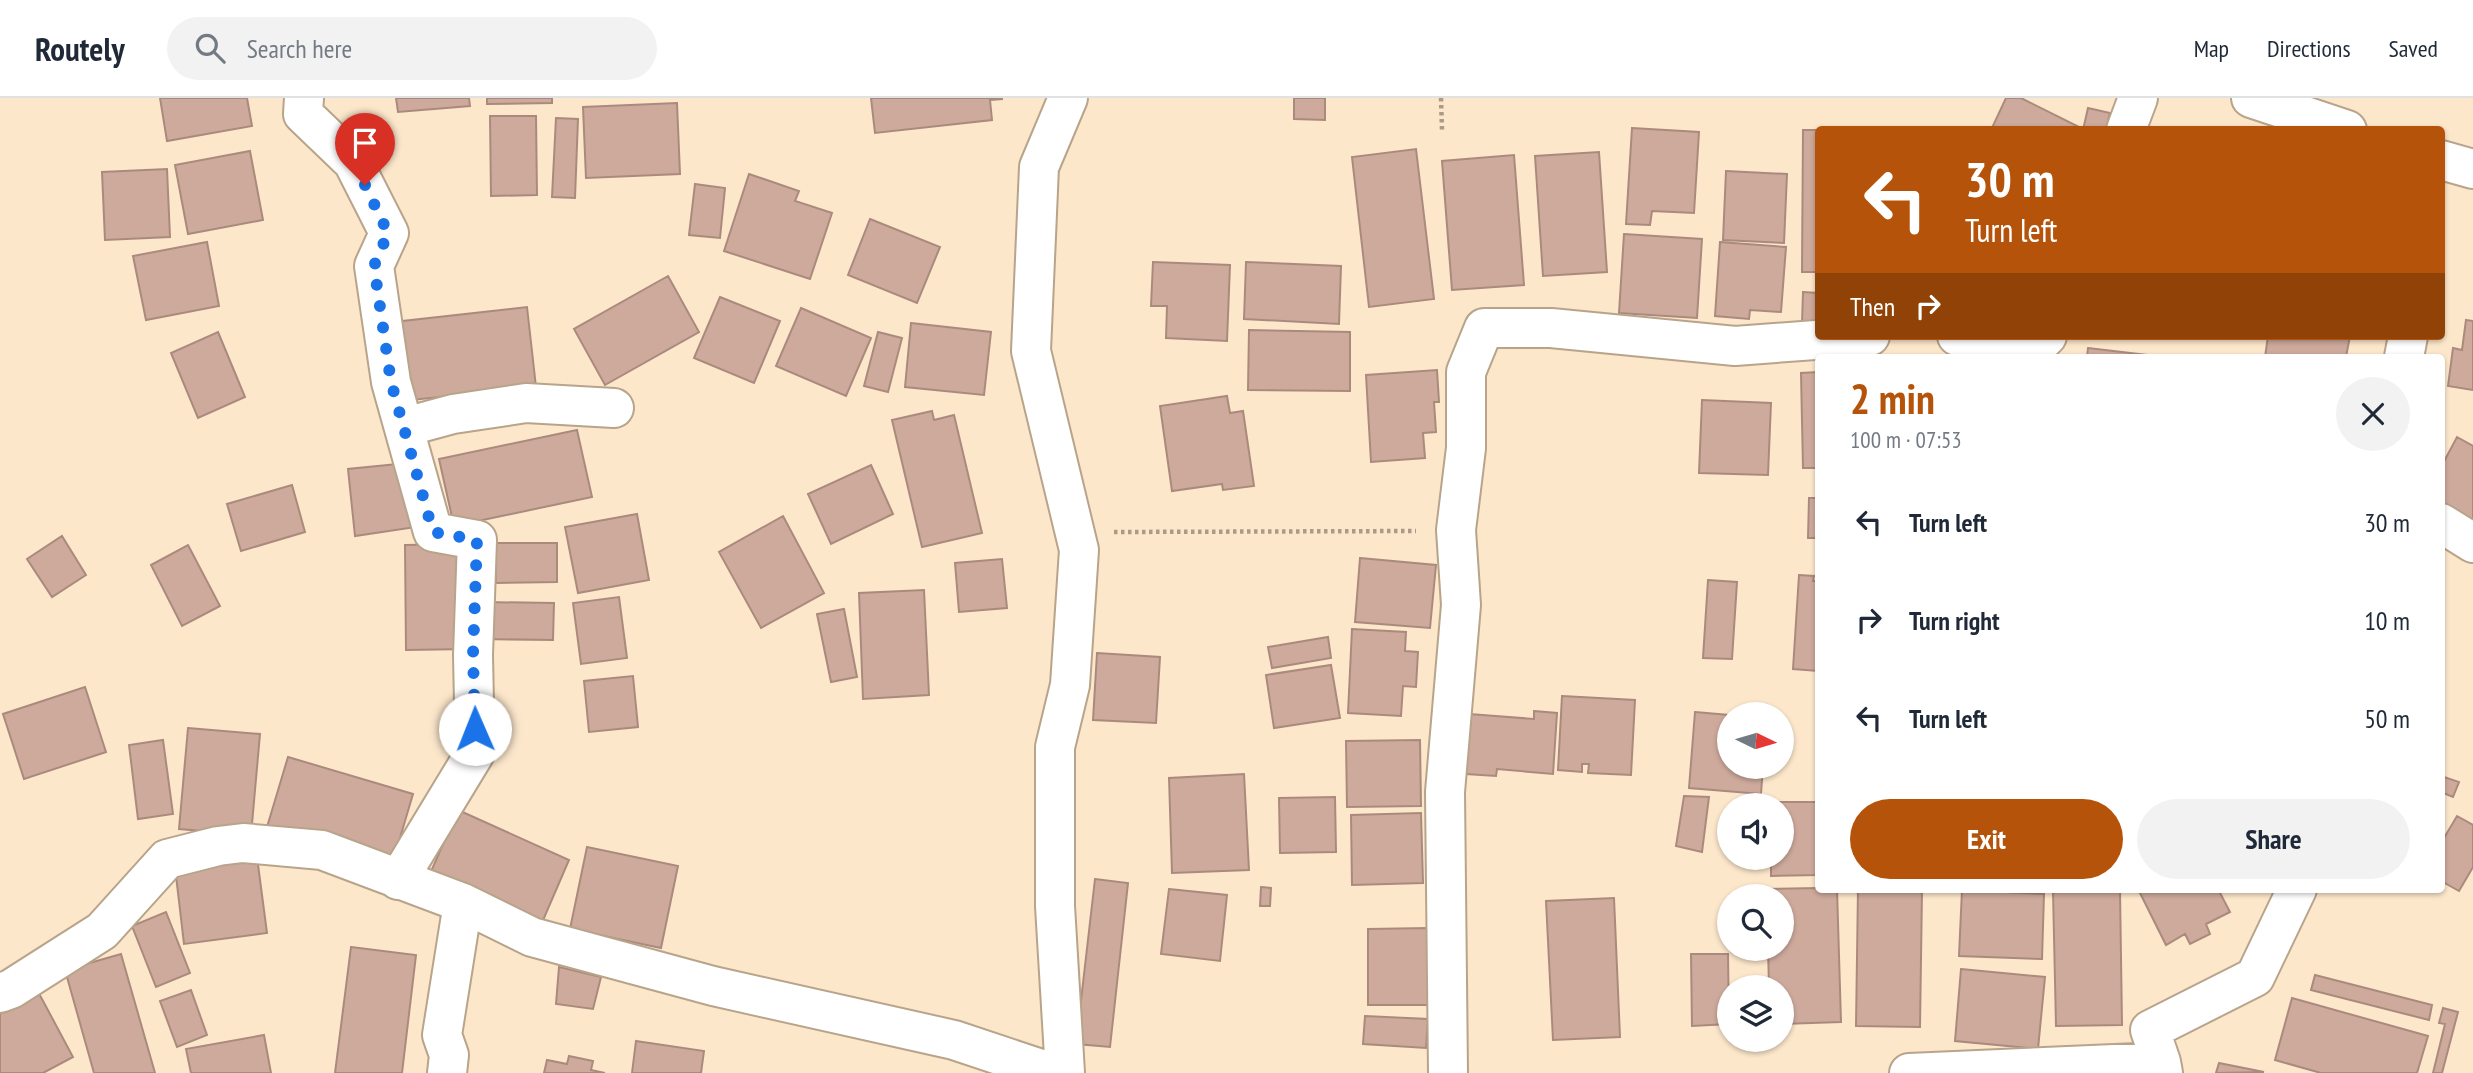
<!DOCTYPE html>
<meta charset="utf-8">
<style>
:root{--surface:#fff;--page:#f2f2f3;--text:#1f2937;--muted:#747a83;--line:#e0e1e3;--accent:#b45309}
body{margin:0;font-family:"PT Sans Narrow",sans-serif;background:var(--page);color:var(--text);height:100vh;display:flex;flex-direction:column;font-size:26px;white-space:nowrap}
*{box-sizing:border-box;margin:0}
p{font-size:23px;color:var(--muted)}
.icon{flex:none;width:38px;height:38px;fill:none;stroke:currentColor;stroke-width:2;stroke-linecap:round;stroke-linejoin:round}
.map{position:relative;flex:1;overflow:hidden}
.panel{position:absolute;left:1815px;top:256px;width:630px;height:539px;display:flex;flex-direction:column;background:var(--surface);border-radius:7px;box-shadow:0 2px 5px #0004}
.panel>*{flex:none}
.top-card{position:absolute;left:1815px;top:28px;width:630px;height:214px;border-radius:7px;box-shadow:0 2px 5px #0004;background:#b45309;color:#fff;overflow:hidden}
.needle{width:46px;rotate:95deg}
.controls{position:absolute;left:1717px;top:604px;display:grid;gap:14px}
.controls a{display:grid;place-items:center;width:77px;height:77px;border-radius:50%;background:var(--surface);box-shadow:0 2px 5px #0004;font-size:35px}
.pin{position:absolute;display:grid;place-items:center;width:60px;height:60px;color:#fff;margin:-72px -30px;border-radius:50% 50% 50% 0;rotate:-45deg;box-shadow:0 0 7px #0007}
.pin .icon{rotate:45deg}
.me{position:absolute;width:77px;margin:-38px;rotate:359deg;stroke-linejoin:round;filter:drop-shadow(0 0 5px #0008)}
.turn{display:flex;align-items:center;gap:24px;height:147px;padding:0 35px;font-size:32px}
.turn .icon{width:91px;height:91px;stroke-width:2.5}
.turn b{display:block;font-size:49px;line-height:60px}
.then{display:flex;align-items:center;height:66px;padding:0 35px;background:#0003;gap:14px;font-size:26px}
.round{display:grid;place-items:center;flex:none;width:74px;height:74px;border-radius:37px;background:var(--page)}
.summary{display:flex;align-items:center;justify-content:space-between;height:119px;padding:0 35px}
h1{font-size:42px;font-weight:600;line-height:52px;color:var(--accent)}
.button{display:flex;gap:14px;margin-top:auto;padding:14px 35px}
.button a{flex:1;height:80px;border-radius:42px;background:var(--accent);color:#fff;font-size:28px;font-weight:600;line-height:80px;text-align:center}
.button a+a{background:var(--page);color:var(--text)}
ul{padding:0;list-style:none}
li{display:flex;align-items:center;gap:21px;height:98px;padding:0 35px}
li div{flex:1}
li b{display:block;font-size:26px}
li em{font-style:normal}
header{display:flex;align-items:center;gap:42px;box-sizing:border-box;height:98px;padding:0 35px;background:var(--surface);border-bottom:2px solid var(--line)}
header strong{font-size:33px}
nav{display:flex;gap:38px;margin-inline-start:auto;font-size:24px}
.search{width:490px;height:63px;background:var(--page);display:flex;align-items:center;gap:18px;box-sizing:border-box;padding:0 24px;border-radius:38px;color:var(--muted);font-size:26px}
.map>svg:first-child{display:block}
.building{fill:#ceaa9c;stroke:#ab8a7e;stroke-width:2}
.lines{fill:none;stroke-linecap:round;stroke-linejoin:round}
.minor-casing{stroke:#b8a48a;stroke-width:42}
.path{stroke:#ab9b86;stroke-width:4.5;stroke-dasharray:3.5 3.5;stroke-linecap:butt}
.minor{stroke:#fff;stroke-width:38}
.route{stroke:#1a73e8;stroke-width:12;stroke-dasharray:0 21.6}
</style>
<header>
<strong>Routely</strong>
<div class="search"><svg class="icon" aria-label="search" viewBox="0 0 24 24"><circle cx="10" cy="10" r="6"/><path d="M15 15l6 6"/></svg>Search here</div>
<nav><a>Map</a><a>Directions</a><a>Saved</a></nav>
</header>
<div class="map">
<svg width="2473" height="975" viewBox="0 0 2473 975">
<rect width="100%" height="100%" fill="#fce7cb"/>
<path class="building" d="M 160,0 L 247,0 L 252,28 L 167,43 Z
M 396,0 L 469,0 L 470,8 L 398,14 Z
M 487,0 L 552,0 L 552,5 L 487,6 Z
M 871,0 L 1002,0 L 1002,1 L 990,2 L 992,22 L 875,35 Z
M 1294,0 L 1325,0 L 1325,22 L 1294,21 Z
M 2006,0 L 2021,0 L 2081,30 L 2080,32 L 1991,32 Z
M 677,5 L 680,76 L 586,80 L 583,9 Z
M 2088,10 L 2110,15 L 2106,32 L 2083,32 Z
M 490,18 L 536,18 L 537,97 L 491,98 Z
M 556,20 L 578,21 L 575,100 L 552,99 Z
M 1632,30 L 1699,34 L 1694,115 L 1652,113 L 1650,127 L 1626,126 Z
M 1803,32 L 1818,32 L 1818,174 L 1802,174 Z
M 1416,51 L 1434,201 L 1369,209 L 1352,59 Z
M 250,53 L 263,122 L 188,136 L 175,67 Z
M 1599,54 L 1607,174 L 1543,178 L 1535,58 Z
M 1514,57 L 1524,187 L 1452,192 L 1442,63 Z
M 167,71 L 170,139 L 105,142 L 102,74 Z
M 1726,73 L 1787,76 L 1784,145 L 1723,142 Z
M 749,76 L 799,93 L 795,103 L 832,115 L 810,181 L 724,153 Z
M 695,86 L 725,90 L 720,140 L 689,137 Z
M 870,121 L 940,149 L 917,205 L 848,177 Z
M 1624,136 L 1702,141 L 1697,220 L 1619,215 Z
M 207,144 L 219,208 L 146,222 L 133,158 Z
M 1720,144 L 1786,149 L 1781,214 L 1750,212 L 1749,221 L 1715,218 Z
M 1153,164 L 1230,167 L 1227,243 L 1166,240 L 1167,208 L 1151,208 Z
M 1246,164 L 1341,168 L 1339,226 L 1244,221 Z
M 668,178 L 699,234 L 605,287 L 574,231 Z
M 1803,194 L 1818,195 L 1818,226 L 1802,225 Z
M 720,199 L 780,223 L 754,285 L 694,260 Z
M 527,209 L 536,289 L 402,303 L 394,224 Z
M 801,210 L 871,240 L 846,298 L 776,268 Z
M 2466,222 L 2473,223 L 2473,292 L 2448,288 L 2453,250 L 2462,252 Z
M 911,225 L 991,234 L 984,297 L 905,289 Z
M 1249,232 L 1350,234 L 1350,293 L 1248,292 Z
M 218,234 L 245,299 L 198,320 L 171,255 Z
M 878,234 L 902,240 L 888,294 L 864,288 Z
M 2268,238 L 2350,238 L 2346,259 L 2265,259 Z
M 2088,250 L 2155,258 L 2155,259 L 2087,259 Z
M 1437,272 L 1439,304 L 1434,304 L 1436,334 L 1423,335 L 1425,360 L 1371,364 L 1366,277 Z
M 1818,274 L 1818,370 L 1803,370 L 1801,275 Z
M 1227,298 L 1230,315 L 1243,313 L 1254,388 L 1223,392 L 1222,386 L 1172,393 L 1160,308 Z
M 1702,302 L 1771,305 L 1768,377 L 1699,375 Z
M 932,313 L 934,322 L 954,317 L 982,435 L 922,449 L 892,322 Z
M 577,332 L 592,399 L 454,428 L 439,361 Z
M 2457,339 L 2473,348 L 2473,424 L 2441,407 L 2441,369 Z
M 407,365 L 416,429 L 355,438 L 348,371 Z
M 871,367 L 893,416 L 831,446 L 808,396 Z
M 292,387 L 305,434 L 241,453 L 227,406 Z
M 1809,400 L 1818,400 L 1818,440 L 1808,440 Z
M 637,416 L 649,482 L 578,495 L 565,429 Z
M 783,418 L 824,495 L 761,530 L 719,454 Z
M 62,438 L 86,477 L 52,499 L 27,461 Z
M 495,445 L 557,445 L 557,484 L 496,485 Z
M 469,446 L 470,551 L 406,552 L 405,447 Z
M 188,447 L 220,508 L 182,528 L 151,467 Z
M 1360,460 L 1436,467 L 1430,530 L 1355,524 Z
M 1002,461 L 1007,510 L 959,514 L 955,465 Z
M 1799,477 L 1814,478 L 1813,483 L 1818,483 L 1818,573 L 1793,571 Z
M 1708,482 L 1737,484 L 1732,561 L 1703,560 Z
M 924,492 L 929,597 L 863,601 L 859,495 Z
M 619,499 L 627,560 L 581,566 L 573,505 Z
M 482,504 L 554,505 L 553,542 L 481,541 Z
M 844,511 L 857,579 L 831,584 L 817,516 Z
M 1352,531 L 1406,534 L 1405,553 L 1418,554 L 1416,589 L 1403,588 L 1401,618 L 1348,615 Z
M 1328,539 L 1331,560 L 1272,570 L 1268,549 Z
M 1097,555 L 1160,559 L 1156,625 L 1093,622 Z
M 1331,567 L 1340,620 L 1274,630 L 1266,577 Z
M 633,578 L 638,629 L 589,634 L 584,583 Z
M 85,589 L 106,654 L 24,681 L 3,616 Z
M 1562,598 L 1635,602 L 1631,677 L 1588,675 L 1589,666 L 1582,666 L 1582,674 L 1558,672 Z
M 1534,613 L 1557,615 L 1553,676 L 1497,671 L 1496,678 L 1466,676 L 1470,616 L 1534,621 Z
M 1695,614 L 1729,617 L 1729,668 L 1763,668 L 1761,696 L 1689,690 Z
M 188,630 L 260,636 L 251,737 L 179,731 Z
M 163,642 L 173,716 L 138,721 L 129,647 Z
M 1420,642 L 1421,708 L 1347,709 L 1346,643 Z
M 288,659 L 413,696 L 392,767 L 267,729 Z
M 1244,676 L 1249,772 L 1172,775 L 1169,680 Z
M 2441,678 L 2459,684 L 2453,699 L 2441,694 Z
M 1684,698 L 1709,699 L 1702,754 L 1676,748 Z
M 1335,699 L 1336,754 L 1280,755 L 1279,700 Z
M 1770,704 L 1818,704 L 1818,777 L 1771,778 L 1771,760 L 1782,760 L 1782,707 L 1770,707 Z
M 458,712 L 569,762 L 541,827 L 429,778 Z
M 1421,715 L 1423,785 L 1352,787 L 1351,717 Z
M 2457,718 L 2473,727 L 2473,769 L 2459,793 L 2441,783 L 2441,745 Z
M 587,749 L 678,768 L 661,850 L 570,831 Z
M 257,759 L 267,835 L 184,846 L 175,769 Z
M 1095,781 L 1128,785 L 1110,949 L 1076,946 Z
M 1261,789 L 1271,790 L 1270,808 L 1260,808 Z
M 1818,790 L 1837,791 L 1841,924 L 1782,926 L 1782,889 L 1769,889 L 1768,850 L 1782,850 L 1782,798 L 1767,798 L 1766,791 Z
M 1169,791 L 1227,797 L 1220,863 L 1161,856 Z
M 1858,791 L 1922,792 L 1920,929 L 1856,928 Z
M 2138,791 L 2218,791 L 2230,814 L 2206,826 L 2210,836 L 2190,846 L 2185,836 L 2166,847 Z
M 1962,792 L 2044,796 L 2042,861 L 1959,858 Z
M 2120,792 L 2122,927 L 2056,928 L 2053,793 Z
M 1614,800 L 1620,939 L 1553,942 L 1546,803 Z
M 166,814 L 190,875 L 156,889 L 132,828 Z
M 1428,830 L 1428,907 L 1368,907 L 1368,831 Z
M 351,849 L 416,857 L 402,975 L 335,975 Z
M 121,856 L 155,975 L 94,975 L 65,872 Z
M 1691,856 L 1728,856 L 1729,926 L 1692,928 Z
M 559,869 L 601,879 L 593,911 L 556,906 Z
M 1961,871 L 2045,879 L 2038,951 L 1955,943 Z
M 2315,877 L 2432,907 L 2429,922 L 2311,892 Z
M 35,888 L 73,959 L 43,975 L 0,975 L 0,907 Z
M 191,892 L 207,937 L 177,949 L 160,903 Z
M 2292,900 L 2428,938 L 2417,975 L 2321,975 L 2275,962 Z
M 2443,910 L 2458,914 L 2442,975 L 2433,975 L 2445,926 L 2439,925 Z
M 1365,918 L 1428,921 L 1426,950 L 1363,946 Z
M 264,937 L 271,975 L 191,975 L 186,951 Z
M 636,943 L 704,953 L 701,975 L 632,975 Z
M 569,958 L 593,963 L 591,972 L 605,975 L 544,975 L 547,962 L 567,966 Z
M 2219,965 L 2264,974 L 2216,975 Z"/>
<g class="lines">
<g class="minor-casing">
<path id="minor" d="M 304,0 L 303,16 L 353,64 L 389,135 L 374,168 L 391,284 L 433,434 L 477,442 L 473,557 L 475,655 L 398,782
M 2251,0 L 2347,32
M 2126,32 L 2138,0
M 2441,62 L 2473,71
M 1957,238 L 1981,243 L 2039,246 L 2047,238
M 2404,259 L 2408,238
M 405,329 L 453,316 L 526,305 L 614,310
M 2441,425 L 2473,445
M 0,895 L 11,891 L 102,833 L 167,761 L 218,748 L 243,745 L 322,752 L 463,805 L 532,839 L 713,888 L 954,942 L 1053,975
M 2161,964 L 2150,932 L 2255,879 L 2297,791
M 447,975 L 449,957 L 442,937 L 463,805
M 1065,975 L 1055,808 L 1055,649 L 1070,587 L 1079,452 L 1031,253 L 1039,69 L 1068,0
M 1448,975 L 1445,694 L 1461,507 L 1456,432 L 1466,350 L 1466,274 L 1484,230 L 1551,230 L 1735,248 L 1870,238
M 1909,975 L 2161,964 L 2163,975"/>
</g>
<path class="path" d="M 1441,0 L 1442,32
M 1114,434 L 1416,433"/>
<use href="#minor" class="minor"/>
</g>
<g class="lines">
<path class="route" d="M 365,87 L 388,135 L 374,168 L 391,284 L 433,434 L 477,442 L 473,557 L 475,631"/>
</g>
</svg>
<div class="controls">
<a><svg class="needle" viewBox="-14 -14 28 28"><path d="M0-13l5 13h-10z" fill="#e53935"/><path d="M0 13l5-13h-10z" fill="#747a83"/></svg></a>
<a><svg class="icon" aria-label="sound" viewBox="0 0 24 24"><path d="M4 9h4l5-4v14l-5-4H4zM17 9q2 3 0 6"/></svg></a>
<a><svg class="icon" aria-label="search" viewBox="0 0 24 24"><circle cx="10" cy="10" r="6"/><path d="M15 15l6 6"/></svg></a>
<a><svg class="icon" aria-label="layers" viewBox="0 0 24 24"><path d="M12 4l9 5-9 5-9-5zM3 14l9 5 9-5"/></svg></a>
</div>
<div class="pin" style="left:365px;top:87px;background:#d93025"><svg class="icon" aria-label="arrive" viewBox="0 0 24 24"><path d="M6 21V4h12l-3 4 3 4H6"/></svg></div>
<svg class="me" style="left:475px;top:631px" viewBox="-20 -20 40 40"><circle r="19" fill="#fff"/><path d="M0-13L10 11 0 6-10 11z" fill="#1a73e8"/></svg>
<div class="top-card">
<div class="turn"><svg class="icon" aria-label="left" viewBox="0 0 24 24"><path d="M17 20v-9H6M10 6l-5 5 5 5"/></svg><div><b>30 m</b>Turn left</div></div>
<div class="then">Then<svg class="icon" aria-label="right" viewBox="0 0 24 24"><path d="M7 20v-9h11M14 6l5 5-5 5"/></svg></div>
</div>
<section class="panel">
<div class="summary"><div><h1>2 min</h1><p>100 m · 07:53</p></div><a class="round"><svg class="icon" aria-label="close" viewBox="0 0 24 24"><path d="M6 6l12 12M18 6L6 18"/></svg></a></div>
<ul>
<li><svg class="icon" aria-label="left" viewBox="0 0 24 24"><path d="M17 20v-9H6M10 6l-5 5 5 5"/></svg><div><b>Turn left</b></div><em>30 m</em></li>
<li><svg class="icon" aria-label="right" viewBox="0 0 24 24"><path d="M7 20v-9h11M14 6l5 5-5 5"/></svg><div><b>Turn right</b></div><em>10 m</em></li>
<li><svg class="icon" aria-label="left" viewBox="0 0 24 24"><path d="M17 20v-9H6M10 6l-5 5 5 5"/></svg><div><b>Turn left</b></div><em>50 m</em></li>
</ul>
<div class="button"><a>Exit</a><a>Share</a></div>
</section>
</div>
